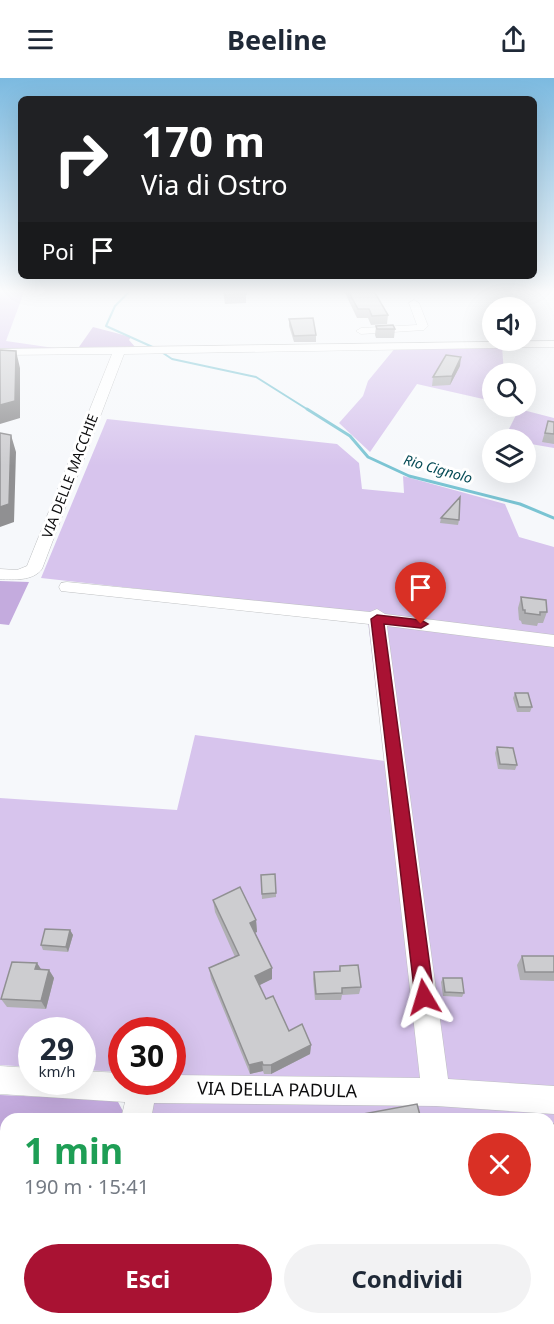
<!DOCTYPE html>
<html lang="it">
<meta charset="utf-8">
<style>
:root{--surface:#fff;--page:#f2f2f3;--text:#1f2937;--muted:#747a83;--accent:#a91233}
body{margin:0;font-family:"Noto Sans",sans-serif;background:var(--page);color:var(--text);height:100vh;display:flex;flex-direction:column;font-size:22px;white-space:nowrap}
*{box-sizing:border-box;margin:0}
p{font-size:20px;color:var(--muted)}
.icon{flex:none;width:33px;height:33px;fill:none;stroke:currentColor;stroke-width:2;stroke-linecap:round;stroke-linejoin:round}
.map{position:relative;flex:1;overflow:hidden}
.drawer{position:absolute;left:0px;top:1035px;width:555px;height:212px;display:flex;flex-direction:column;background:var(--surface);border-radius:18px 18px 0 0;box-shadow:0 6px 24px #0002}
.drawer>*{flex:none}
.top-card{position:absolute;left:18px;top:18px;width:519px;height:183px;border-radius:9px;box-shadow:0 6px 24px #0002;background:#202124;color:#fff;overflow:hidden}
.tools{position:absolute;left:482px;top:219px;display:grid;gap:12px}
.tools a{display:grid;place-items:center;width:54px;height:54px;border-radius:50%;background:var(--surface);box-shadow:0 6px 24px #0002;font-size:30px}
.speed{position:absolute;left:18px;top:939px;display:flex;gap:12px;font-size:30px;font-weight:700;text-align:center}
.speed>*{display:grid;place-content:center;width:78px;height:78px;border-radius:50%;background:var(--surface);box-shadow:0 6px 24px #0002;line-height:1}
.speed small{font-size:15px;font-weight:400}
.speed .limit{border:9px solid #d22;background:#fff;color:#111}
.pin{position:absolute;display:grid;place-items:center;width:51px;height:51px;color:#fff;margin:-62px -26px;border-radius:50% 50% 50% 0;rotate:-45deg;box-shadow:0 0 6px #0007}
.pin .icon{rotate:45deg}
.me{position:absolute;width:66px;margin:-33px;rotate:353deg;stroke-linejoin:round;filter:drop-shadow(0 0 4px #0008)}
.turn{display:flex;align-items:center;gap:21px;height:126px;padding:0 24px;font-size:27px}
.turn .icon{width:78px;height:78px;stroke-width:2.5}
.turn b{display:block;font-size:42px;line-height:51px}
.then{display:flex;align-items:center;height:57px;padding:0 24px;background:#0003;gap:12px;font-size:22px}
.round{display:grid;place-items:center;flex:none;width:63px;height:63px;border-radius:32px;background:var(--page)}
.headline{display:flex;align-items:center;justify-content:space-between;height:102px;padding:0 24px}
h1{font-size:36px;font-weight:700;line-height:45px;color:#1e9e55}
.button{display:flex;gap:12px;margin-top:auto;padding:12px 24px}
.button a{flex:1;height:69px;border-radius:36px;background:var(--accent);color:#fff;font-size:24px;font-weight:700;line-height:69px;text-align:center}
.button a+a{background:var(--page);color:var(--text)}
header{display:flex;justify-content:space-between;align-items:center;height:78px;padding:0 24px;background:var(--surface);font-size:27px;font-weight:700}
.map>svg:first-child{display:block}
.green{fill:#d7c4ed}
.forest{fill:#c4abde}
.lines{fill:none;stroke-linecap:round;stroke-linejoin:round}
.stream-far1{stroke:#7ac4d3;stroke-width:2}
.stream{stroke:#7ac4d3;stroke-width:3}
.minor-casing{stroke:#bdbfc1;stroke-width:1}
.minor{fill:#fff;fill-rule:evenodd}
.wall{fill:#b0b0b3}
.shaded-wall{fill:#909092}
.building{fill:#cdcdd0;stroke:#909092;stroke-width:1.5}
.route{fill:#a91233;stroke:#6e0c21;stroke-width:1.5}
.labels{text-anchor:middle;stroke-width:6;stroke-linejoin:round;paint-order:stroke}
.far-water-label{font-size:14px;font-style:italic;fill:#064b56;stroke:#fff}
.far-street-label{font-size:14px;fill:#0d0d0e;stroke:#fff}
.near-street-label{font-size:18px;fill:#0d0d0e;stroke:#fff}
</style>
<header><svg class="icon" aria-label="menu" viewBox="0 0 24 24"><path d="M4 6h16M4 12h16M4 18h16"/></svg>Beeline<svg class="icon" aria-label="share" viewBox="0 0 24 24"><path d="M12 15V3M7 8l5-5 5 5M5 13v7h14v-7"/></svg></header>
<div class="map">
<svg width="554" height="1246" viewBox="0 0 554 1246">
<rect width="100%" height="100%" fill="#f6f8fb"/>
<path class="green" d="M 0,213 L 29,213 L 24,214 L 6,263 L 61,271 L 0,271 Z
M 396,269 L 502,269 L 504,295 L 492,296 L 492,323 L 417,306 L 370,374 L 339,345 L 363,318 L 368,303 Z
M 519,331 L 554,340 L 554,370 L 525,365 L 525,362 L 504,361 Z
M 107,341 L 337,366 L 359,385 L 362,411 L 404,415 L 403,398 L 505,426 L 519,459 L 554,469 L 554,1246 L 118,1246 L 119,1240 L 549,1240 L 549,1041 L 150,1041 L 156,1004 L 172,1004 L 172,952 L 122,952 L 121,994 L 83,992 L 82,952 L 32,952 L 31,989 L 0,987 L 0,720 L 177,732 L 195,657 L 385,683 L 367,536 L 41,500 Z"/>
<path class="forest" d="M 93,249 L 131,259 L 129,262 L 136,270 L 79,269 Z
M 0,503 L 29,504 L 9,547 L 0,546 Z
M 0,1017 L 117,1022 L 125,1037 L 125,1041 L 6,1041 L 6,1240 L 88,1241 L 87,1246 L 0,1246 Z"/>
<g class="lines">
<path class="stream-far1" d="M 130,213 L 115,228 L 106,248 L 157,271 L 172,281 L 256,299 L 310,333"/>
<path class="stream" d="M 307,331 L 350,358 L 368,379 L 409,398 L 520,426 L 554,440"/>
<g class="minor-casing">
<path id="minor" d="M 414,222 L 419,225 L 428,248 L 424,252 L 361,256 L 356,253 L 361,250 L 417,247 L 409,225 Z
M 554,263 L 554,269 L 124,276 L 42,491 C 33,503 14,502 0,501 L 0,491 L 17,492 L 27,488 L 112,276 L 0,277 L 0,271 Z
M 67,504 L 370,534 L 377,531 L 385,536 L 554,557 L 554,569 L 387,548 L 448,1001 L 554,1008 L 554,1036 L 436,1028 L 154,1025 L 151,1041 L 121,1041 L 125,1024 L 0,1016 L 0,988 L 32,990 L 32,1004 L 82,1004 L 82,993 L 122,995 L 122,1004 L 172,1004 L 172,997 L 420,1000 L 369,546 L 61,513 L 59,509 L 61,505 Z
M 84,1240 L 118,1240 L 117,1246 L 83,1246 Z"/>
</g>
<use href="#minor" class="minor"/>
</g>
<path class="wall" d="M 223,213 L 248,213 L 248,215 L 246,216 L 246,225 L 225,226 Z
M 344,213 L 374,213 L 388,237 L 387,246 L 371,247 L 368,240 L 357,240 Z
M 289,241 L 316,257 L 316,264 L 294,264 L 289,248 Z
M 376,248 L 395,251 L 394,260 L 376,260 L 375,257 Z
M 460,288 L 450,307 L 432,308 L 433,299 Z
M 548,343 L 554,344 L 554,366 L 542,364 Z
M 441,440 L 459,442 L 458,447 L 440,445 Z
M 521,519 L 547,534 L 543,545 L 538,545 L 537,548 L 522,546 L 521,543 L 519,542 L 518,530 Z
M 515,615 L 532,629 L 530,634 L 517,634 L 513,620 Z
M 497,669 L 517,687 L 515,692 L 498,691 L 495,675 Z
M 261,797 L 276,815 L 276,819 L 262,821 Z
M 213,822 L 256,842 L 257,854 L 255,855 L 272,890 L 272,901 L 259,907 L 266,921 L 289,953 L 311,967 L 310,976 L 271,996 L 264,996 L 263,993 L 250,996 L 211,901 L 209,890 L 235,879 L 215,834 Z
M 70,852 L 73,857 L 68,874 L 43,872 L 41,867 Z
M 522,878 L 554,878 L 554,903 L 520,902 L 517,887 Z
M 37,885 L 41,891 L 49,892 L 54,900 L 46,931 L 7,929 L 1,921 Z
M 340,888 L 361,909 L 359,916 L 342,917 L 341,922 L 315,922 L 313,901 L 314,894 L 339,893 Z
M 443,900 L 464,915 L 462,919 L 443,918 L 441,904 Z
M 549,1046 L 554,1046 L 554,1104 L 549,1104 Z"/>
<path class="shaded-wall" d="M 16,273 L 20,290 L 20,340 L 0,346 L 0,327 Z
M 461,279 L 460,288 L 450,307 L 452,298 Z
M 11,357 L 16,374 L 14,444 L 0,449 L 0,429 Z
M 256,842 L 257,854 L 251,856 L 250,845 Z
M 70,852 L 73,857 L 68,874 L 66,869 Z
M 37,885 L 42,893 L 35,891 Z
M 272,890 L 272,901 L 256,909 L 255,898 Z
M 49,892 L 54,900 L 46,931 L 41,923 Z
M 311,967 L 310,976 L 271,996 L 271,987 Z
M 262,984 L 263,993 L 250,996 L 249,987 Z"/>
<path class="building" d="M 224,213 L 245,213 L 246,216 L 225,217 Z
M 348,213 L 374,213 L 388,237 L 372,238 L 369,231 L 358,231 Z
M 313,240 L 316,257 L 294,258 L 289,241 Z
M 393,247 L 395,251 L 377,251 L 376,248 Z
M 0,272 L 16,273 L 15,323 L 0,327 Z
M 446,277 L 461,279 L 452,298 L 433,299 Z
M 548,343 L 554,344 L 554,356 L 545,355 Z
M 0,355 L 11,357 L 9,426 L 0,429 Z
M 460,419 L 459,442 L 441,440 Z
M 521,519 L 546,522 L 547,534 L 540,534 L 540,537 L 525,535 L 525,532 L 523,532 Z
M 515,615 L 528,615 L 532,629 L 519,629 Z
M 497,669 L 513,670 L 517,687 L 500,686 Z
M 275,796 L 276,815 L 262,816 L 261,797 Z
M 240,809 L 256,842 L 250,845 L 272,890 L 255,898 L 266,921 L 273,918 L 289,953 L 302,946 L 311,967 L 271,987 L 263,987 L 262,984 L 249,987 L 209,890 L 239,877 L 213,822 Z
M 45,851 L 70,852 L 66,869 L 41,867 Z
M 522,878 L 554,878 L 554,894 L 525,894 Z
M 12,884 L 37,885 L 35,891 L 49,892 L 41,923 L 1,921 Z
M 358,887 L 361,909 L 342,910 L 342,915 L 316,916 L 314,894 L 340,893 L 340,888 Z
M 443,900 L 462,900 L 464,915 L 445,914 Z
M 417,1026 L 421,1041 L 336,1041 Z
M 549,1046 L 554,1046 L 554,1099 L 550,1099 L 549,1093 Z
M 257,1240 L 328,1240 L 329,1243 L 317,1246 L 258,1246 Z"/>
<linearGradient id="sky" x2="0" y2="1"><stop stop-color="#7cbae0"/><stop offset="0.55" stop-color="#fbfcfd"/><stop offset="1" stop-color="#fbfcfd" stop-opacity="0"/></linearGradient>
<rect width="554" height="388" fill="url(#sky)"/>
<path class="route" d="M 377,537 L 421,542 L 428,546 L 421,550 L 384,546 L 434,919 L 431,926 L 424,929 L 418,926 L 415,919 L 371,541 Z"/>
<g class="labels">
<g class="far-water-label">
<text transform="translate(438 391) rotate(16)" y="5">Rio Cignolo</text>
</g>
<g class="far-street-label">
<text transform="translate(70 398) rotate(-69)" y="5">VIA DELLE MACCHIE</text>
</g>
<g class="near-street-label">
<text transform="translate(277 1012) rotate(1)" y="6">VIA DELLA PADULA</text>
</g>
</g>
</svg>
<div class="tools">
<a><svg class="icon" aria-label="sound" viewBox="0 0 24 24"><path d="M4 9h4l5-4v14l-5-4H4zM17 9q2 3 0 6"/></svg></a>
<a><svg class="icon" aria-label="search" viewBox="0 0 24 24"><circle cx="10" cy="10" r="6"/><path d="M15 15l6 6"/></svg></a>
<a><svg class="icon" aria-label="layers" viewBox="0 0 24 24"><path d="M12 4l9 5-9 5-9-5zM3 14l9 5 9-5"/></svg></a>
</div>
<div class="speed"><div>29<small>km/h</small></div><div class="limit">30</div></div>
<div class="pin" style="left:421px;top:546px;background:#d93025"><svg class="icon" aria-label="arrive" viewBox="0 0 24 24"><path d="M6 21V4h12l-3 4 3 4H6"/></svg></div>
<svg class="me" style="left:424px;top:919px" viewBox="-20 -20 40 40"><path d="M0-17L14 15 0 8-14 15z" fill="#a91233" stroke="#fff" stroke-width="4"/></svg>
<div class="top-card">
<div class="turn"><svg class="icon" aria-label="right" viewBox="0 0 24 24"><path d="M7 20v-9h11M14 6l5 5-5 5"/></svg><div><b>170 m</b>Via di Ostro</div></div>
<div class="then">Poi<svg class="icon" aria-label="arrive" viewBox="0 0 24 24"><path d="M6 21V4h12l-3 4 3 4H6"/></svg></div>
</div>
<section class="drawer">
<div class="headline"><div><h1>1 min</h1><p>190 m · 15:41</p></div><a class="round" style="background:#d93025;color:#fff"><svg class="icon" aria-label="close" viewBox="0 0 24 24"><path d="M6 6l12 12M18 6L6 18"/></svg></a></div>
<div class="button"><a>Esci</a><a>Condividi</a></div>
</section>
</div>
